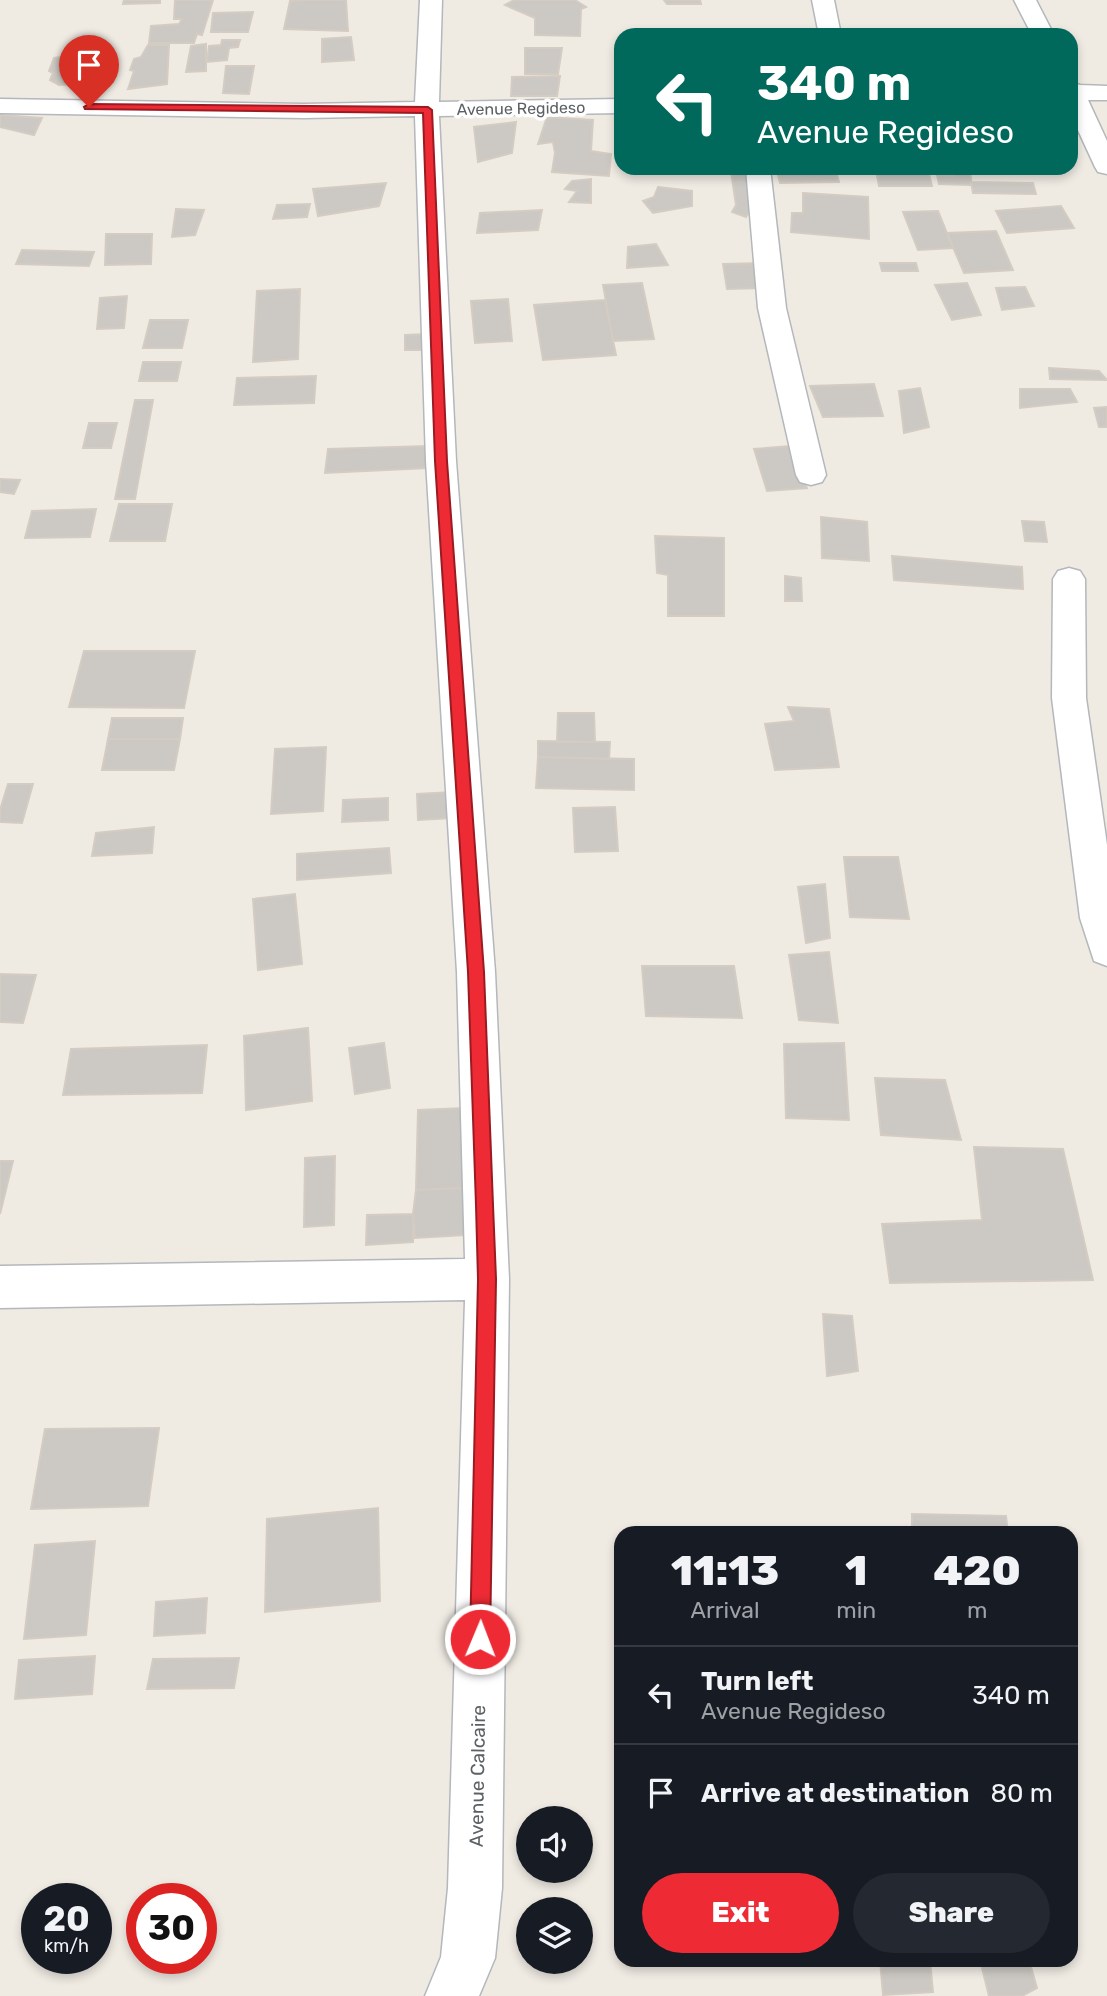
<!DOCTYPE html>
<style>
:root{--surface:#171b24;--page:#242831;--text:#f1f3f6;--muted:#9ea1a6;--line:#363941;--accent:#ee2a34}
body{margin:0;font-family:Rubik,sans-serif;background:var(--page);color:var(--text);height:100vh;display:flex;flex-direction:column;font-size:26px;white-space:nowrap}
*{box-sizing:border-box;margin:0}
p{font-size:23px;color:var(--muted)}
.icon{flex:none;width:38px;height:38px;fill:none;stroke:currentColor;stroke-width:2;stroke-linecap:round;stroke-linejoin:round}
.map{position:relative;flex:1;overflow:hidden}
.panel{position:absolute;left:614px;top:1526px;width:464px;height:441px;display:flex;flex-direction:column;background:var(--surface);border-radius:21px;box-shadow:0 4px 10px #0003}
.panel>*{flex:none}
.guide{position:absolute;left:614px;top:28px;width:464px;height:147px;border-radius:21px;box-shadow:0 4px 10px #0003;background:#00695c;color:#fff;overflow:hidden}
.buttons{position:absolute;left:516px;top:1806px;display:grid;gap:14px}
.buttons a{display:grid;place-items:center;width:77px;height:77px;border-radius:50%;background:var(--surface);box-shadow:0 4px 10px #0003;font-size:35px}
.speed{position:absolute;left:21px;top:1883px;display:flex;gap:14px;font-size:35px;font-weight:700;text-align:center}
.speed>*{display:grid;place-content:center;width:91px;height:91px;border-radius:50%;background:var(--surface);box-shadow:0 4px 10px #0003;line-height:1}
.speed small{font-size:18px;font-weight:400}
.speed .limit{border:10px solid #d22;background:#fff;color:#111}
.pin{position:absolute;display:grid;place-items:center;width:60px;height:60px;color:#fff;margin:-72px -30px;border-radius:50% 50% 50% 0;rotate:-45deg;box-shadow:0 0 7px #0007}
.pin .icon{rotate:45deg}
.me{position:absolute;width:77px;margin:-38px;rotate:1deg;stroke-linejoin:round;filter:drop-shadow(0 0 5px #0008)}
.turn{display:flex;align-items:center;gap:24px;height:147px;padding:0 28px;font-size:32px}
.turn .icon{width:91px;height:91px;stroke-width:2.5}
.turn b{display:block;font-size:49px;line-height:60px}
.eta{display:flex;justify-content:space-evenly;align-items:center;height:119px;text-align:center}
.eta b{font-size:42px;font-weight:800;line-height:49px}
.primary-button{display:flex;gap:14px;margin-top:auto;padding:14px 28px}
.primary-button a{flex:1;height:80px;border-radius:42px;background:var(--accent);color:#fff;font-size:28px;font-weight:800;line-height:80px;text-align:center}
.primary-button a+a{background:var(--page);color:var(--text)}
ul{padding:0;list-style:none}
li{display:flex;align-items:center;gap:21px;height:98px;padding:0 28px;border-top:2px solid var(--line)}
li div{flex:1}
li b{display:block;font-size:26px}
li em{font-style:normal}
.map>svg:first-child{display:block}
.building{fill:#ccc8c3;stroke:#d4ccc2;stroke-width:2}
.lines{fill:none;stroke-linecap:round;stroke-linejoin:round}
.street-casing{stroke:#b4b7bb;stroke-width:3}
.street{fill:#fff;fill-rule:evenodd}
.route{fill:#ee2a34;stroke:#9b1b22;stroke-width:2}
.labels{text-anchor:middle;stroke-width:7;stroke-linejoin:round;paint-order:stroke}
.far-street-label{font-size:16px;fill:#5b6165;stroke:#fff}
.street-label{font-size:19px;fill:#5b6165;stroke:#fff}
</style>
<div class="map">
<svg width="1107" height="1996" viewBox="0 0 1107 1996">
<rect width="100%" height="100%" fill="#efebe3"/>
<path class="building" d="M 124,0 L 160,0 L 160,3 L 123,4 Z
M 175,0 L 213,0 L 202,35 L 197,34 L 194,43 L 149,43 L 151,26 L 179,24 L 182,19 L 174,19 Z
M 310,0 L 346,0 L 348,31 L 284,29 L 290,1 Z
M 514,0 L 575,0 L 586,7 L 581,9 L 580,36 L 535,35 L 535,18 L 505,5 Z
M 664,0 L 700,0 L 701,4 L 667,4 Z
M 253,12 L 248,32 L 211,32 L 213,13 Z
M 351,37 L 354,60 L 322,62 L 322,39 Z
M 222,40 L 240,40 L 238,47 L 229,48 L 227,60 L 207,62 L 209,46 L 221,45 Z
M 206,44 L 206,71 L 186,72 L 191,46 Z
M 148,45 L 169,45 L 167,84 L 128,89 L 134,71 L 130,70 L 134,59 L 141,57 Z
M 525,48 L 562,48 L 558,74 L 525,74 Z
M 84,54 L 113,56 L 113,82 L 59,85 L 50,80 L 53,73 L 49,71 L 54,58 Z
M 226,66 L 254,66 L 249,94 L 223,93 Z
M 560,76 L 557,96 L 511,96 L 512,77 Z
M 0,115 L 42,118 L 34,135 L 0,127 Z
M 547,117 L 593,120 L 591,151 L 611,154 L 609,176 L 552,172 L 555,153 L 553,142 L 538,144 Z
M 516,122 L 512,153 L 478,162 L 474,127 Z
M 776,168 L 835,168 L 839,182 L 780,183 Z
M 876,170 L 928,170 L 932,186 L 879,186 Z
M 731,172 L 753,172 L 757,199 L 746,217 L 732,212 L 736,205 Z
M 952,172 L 970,173 L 972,185 L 939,184 L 937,175 L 953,176 Z
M 591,179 L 591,203 L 569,202 L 577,191 L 565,189 L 572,181 Z
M 971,182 L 1033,183 L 1036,194 L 973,193 Z
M 386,183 L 379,206 L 318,216 L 313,189 Z
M 658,187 L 692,191 L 692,206 L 653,213 L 643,201 L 654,197 Z
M 803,193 L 868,197 L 869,239 L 791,232 L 792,213 L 803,213 Z
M 310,204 L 307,217 L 273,219 L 277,205 Z
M 1061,206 L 1074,228 L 1007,233 L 996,211 Z
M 176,209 L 204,210 L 195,235 L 172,237 Z
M 542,210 L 538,230 L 477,233 L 480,213 Z
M 938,211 L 953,248 L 918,250 L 903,212 Z
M 996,231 L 1013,270 L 964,273 L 947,233 Z
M 106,234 L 152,234 L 151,264 L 105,265 Z
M 656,244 L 668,265 L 627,268 L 628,247 Z
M 22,250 L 94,252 L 89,266 L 16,264 Z
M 764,263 L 768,288 L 727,289 L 723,264 Z
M 880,263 L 916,263 L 918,271 L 882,271 Z
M 642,283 L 654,339 L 613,341 L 603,285 Z
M 967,283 L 981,315 L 952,320 L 935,285 Z
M 1025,287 L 1034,306 L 1002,310 L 996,288 Z
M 300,289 L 298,359 L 253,362 L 257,291 Z
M 127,296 L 124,328 L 97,329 L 100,298 Z
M 508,299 L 512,341 L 475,343 L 471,301 Z
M 605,300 L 616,355 L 543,360 L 534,305 Z
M 150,320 L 188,320 L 182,348 L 143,348 Z
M 428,334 L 428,350 L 405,350 L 405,335 Z
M 143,362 L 181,362 L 177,381 L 139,381 Z
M 1049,368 L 1099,371 L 1107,380 L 1050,379 Z
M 316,376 L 314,403 L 234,405 L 237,378 Z
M 874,384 L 883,416 L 823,417 L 810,386 Z
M 920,388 L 929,427 L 904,433 L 899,391 Z
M 1020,389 L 1070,389 L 1077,402 L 1020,408 Z
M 135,400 L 153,400 L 135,499 L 115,499 Z
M 1107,407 L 1107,427 L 1099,427 L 1094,408 Z
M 89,423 L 117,423 L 111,448 L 83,448 Z
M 427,446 L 428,468 L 325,473 L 328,449 Z
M 790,446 L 807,488 L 767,491 L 754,449 Z
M 0,479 L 20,480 L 14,494 L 0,492 Z
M 119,504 L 172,504 L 165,541 L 110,541 Z
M 96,509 L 90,537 L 25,538 L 32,511 Z
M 821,517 L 867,522 L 869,561 L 822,558 Z
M 1022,521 L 1044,522 L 1047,542 L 1025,541 Z
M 655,536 L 724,538 L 724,616 L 668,616 L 668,575 L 657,573 Z
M 892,556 L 1022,567 L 1023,589 L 894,580 Z
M 785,576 L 801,578 L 802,601 L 785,601 Z
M 84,651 L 195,651 L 184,708 L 69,707 Z
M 788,707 L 829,709 L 839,767 L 775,770 L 765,724 L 794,721 Z
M 558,713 L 594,713 L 595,742 L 557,742 Z
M 112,718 L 183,718 L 180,739 L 108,739 Z
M 108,739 L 180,739 L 174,770 L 102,770 Z
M 538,741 L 610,742 L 609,759 L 538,757 Z
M 326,747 L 323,811 L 271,814 L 275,749 Z
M 538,757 L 634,759 L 634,790 L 536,788 Z
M 8,784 L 33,784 L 22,823 L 0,822 L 0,810 Z
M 452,792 L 452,818 L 418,820 L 417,794 Z
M 388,798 L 388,820 L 342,822 L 343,800 Z
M 615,807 L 618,851 L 575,852 L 573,808 Z
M 154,827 L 152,853 L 92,856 L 96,833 Z
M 389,848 L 391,873 L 297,880 L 297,854 Z
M 844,857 L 898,857 L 909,919 L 850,917 Z
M 825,884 L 830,938 L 806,943 L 798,887 Z
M 295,894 L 302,964 L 258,970 L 253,899 Z
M 829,952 L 838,1023 L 799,1020 L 789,955 Z
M 642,966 L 734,966 L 742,1018 L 646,1016 Z
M 0,974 L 36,975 L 23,1023 L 0,1022 Z
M 308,1028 L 312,1101 L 246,1110 L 244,1036 Z
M 384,1043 L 390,1088 L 355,1094 L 349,1048 Z
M 844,1043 L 849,1120 L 786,1118 L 784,1044 Z
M 207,1045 L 202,1093 L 63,1095 L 71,1049 Z
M 875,1078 L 945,1080 L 961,1140 L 881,1135 Z
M 464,1108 L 463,1188 L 416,1190 L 418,1110 Z
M 974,1147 L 1063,1149 L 1093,1280 L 890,1283 L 882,1224 L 982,1220 Z
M 335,1156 L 334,1225 L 304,1227 L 305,1158 Z
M 0,1161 L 13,1161 L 0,1214 Z
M 463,1188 L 465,1235 L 415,1238 L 413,1214 L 416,1190 Z
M 413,1214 L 413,1242 L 366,1245 L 367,1215 Z
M 823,1314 L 852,1316 L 858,1371 L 827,1376 Z
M 159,1428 L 148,1506 L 31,1509 L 45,1429 Z
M 378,1508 L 380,1601 L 265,1612 L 267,1519 Z
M 912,1514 L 1006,1516 L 1008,1533 L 912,1533 Z
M 95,1541 L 86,1635 L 24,1639 L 35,1545 Z
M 207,1598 L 205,1633 L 154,1636 L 156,1602 Z
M 95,1656 L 92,1694 L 15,1699 L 19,1660 Z
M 239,1658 L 234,1688 L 147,1689 L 153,1659 Z
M 880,1960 L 930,1960 L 933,1992 L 883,1995 Z
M 980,1960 L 1029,1960 L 1037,1988 L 1022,1996 L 989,1996 Z"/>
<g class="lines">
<g class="street-casing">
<path id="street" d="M 420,0 L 442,0 L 439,102 L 621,99 L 621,113 L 439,116 L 456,461 L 495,972 L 509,1279 L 502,1888 L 495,1958 L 479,1996 L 425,1996 L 441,1957 L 448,1888 L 465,1300 L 0,1308 L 0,1266 L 465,1259 L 457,972 L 426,461 L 415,116 L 304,118 L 0,113 L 0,99 L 304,104 L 415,102 Z
M 812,0 L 834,0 L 841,35 L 819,35 Z
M 1014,0 L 1036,0 L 1054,35 L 1032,35 Z
M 1071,82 L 1080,85 L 1107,86 L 1107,100 L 1088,100 L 1107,141 L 1107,174 L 1098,172 L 1095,167 L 1071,115 Z
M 746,168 L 770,168 L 786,308 L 826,475 L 822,482 L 811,485 L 800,482 L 796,475 L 758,308 Z
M 1069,568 L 1080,571 L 1085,579 L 1086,698 L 1107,845 L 1107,966 L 1094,961 L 1080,918 L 1052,698 L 1053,579 L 1058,571 Z"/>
</g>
<use href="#street" class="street"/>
</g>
<path class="route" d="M 89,104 L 428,107 L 432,110 L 447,461 L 484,972 L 493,1205 L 496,1279 L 490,1639 L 487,1646 L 480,1649 L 473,1646 L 470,1639 L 478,1279 L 476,1205 L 468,972 L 435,461 L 423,113 L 85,109 L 84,107 Z"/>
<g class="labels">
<g class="far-street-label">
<text transform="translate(521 108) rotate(-1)" y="6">Avenue Regideso</text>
</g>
<g class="street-label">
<text transform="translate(477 1776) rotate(-89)" y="7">Avenue Calcaire</text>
</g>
</g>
</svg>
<div class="buttons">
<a><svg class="icon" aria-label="sound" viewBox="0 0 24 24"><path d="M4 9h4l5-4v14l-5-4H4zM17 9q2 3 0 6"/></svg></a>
<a><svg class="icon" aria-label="layers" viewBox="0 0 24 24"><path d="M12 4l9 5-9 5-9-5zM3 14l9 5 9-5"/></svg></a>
</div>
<div class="speed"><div>20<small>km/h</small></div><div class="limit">30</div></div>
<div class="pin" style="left:89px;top:107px;background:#d93025"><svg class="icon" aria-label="arrive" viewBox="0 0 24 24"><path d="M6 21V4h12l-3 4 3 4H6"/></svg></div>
<svg class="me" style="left:480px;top:1639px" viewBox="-20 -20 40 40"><circle r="17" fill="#ee2a34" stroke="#fff" stroke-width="3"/><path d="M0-11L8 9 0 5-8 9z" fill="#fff"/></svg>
<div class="guide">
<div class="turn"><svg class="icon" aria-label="left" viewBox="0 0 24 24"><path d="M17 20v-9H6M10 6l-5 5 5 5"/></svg><div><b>340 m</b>Avenue Regideso</div></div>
</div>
<section class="panel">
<div class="eta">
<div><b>11:13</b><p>Arrival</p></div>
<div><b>1</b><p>min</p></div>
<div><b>420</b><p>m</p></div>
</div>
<ul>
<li><svg class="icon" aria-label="left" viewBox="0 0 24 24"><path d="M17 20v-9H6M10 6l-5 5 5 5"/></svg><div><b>Turn left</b><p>Avenue Regideso</p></div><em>340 m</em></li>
<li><svg class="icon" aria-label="arrive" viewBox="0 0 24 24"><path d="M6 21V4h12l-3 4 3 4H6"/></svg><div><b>Arrive at destination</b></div><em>80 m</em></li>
</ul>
<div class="primary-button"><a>Exit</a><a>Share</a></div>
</section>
</div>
